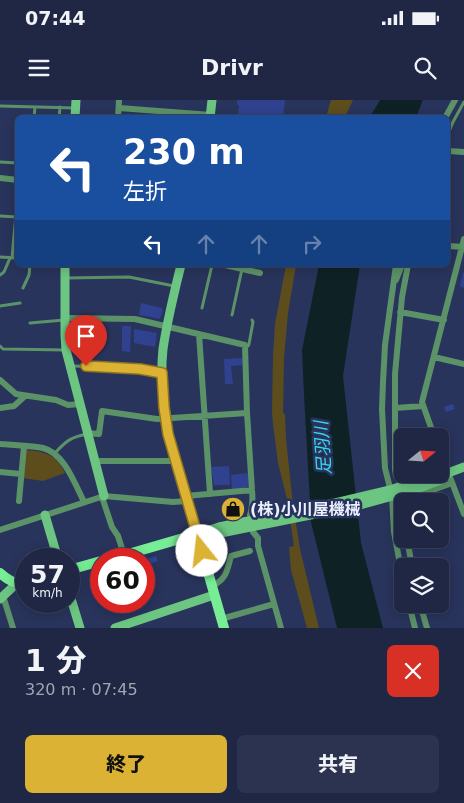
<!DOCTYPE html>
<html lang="ja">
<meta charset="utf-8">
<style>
:root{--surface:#1f2745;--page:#2c3350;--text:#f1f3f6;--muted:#a1a5b3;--line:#3c445e;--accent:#dbb233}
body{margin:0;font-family:"DejaVu Sans","Noto Sans JP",sans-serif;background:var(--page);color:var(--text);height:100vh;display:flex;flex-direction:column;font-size:19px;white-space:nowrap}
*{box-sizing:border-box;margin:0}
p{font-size:16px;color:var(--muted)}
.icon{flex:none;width:28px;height:28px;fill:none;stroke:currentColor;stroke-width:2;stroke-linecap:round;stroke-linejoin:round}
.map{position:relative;height:528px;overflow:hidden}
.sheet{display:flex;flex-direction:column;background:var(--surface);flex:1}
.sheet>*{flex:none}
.top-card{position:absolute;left:15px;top:15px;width:435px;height:152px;border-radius:8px;box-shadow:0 2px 12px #0003,0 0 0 1px var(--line);background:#1a4fa0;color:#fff;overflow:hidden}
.needle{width:32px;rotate:72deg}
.tools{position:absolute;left:394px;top:328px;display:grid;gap:10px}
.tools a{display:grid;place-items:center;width:55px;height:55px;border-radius:8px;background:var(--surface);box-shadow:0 2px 12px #0003,0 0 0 1px var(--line);font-size:25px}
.speed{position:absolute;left:15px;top:448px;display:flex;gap:10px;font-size:25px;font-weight:700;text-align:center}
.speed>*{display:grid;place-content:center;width:65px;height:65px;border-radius:50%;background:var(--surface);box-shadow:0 2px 12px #0003,0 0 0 1px var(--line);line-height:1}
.speed small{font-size:12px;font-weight:400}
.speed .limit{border:8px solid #d22;background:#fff;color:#111}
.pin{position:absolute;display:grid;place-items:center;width:42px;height:42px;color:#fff;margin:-51px -21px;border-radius:50% 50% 50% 0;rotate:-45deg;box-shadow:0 0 5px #0007}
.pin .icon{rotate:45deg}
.me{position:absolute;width:55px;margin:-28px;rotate:344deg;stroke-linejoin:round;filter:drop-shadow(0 0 4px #0008)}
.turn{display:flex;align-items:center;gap:18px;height:105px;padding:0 25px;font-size:22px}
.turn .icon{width:65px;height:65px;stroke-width:2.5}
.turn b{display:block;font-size:35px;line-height:42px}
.lanes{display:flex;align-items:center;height:48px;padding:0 25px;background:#0003;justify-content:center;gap:25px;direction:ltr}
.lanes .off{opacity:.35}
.round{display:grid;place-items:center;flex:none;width:52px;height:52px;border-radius:8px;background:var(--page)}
.head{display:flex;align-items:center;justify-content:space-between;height:85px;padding:0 25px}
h1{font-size:30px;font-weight:800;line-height:38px}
.button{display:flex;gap:10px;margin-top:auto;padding:10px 25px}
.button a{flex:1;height:58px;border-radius:8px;background:var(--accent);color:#111;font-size:20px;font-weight:800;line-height:58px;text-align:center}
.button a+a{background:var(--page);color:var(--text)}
.status{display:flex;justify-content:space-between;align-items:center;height:35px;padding:0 25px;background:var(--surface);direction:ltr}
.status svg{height:14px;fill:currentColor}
header{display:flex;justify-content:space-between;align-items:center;height:65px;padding:0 25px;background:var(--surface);font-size:22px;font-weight:800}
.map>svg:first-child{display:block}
.green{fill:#5d4d1d}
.water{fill:#0e2225}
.building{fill:#304190}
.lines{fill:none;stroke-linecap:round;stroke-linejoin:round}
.lane{stroke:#5c9268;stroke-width:3}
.street{stroke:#5c9268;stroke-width:6}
.secondary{stroke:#6cc682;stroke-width:9}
.primary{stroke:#77ed95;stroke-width:10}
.route-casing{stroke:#8e7421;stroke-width:12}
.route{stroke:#dbb233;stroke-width:9}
.labels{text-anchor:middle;stroke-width:5;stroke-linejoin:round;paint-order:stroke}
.poi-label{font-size:16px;font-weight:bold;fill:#eaf0ff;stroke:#29345c;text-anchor:start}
.water-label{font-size:18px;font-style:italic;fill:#38d7ef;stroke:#29345c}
</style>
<div class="status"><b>07:44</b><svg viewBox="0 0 49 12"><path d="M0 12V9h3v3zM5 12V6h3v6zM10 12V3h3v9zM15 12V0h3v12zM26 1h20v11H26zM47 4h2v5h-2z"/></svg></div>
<header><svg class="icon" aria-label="menu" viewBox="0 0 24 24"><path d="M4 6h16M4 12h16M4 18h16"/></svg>Drivr<svg class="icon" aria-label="search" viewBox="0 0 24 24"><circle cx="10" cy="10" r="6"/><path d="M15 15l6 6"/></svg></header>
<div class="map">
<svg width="464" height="528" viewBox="0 0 464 528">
<rect width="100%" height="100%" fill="#29345c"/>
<path class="green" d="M 331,0 L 353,0 L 345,17 L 326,17 Z
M 286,165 L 296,165 L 288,213 L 284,258 L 283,313 L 285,314 L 286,339 L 293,405 L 300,449 L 319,528 L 307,528 L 291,470 L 289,447 L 294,446 L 287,399 L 278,363 L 273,324 L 272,311 L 273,256 L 275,224 Z
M 26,350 C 46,352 56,354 65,373 L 43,381 L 23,378 Z"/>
<path class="water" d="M 380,0 L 423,0 L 416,17 L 370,17 Z
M 319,165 L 360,165 L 343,276 L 361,443 L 383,528 L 337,528 L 311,422 L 304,295 L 302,250 Z"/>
<path class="building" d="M 237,0 L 285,0 L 283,18 L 270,18 L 238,14 L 239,5 L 237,5 Z
M 463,172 L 464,173 L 464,188 L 460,186 Z
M 141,203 L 162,208 L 162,210 L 163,210 L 160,219 L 139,215 Z
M 122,226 L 131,226 L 130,252 L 122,251 Z
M 134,229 L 157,233 L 155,247 L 134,243 Z
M 242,258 L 243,265 L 231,266 L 233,284 L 225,284 L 224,259 Z
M 453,304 L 455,309 L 446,312 L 444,307 Z
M 229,366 L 230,385 L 214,385 L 211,367 Z
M 248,373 L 249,387 L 232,389 L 231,375 Z
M 156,456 L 158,461 L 144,466 L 144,460 Z"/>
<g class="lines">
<path class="lane" d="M 0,6 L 75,8
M 34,18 L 35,7
M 59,18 L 60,7
M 448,34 L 453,22 L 464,2
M 0,62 L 18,63
M 0,116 L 17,117
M 0,157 L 18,158
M 12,158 L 18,92
M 0,175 L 4,172 L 10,158
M 66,178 L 129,177 L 174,186
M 23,188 L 29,175 L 30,165
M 0,206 L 20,203
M 202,208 L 212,165
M 232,215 L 242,169
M 30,223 L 64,220
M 246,245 L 248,246 L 249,244 L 253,222 L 252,220
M 0,246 L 3,249 L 66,250
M 71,266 C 101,266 131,268 161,273
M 55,353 C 66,341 71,337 87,334"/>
<path class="street" d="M 119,8 L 211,15
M 211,17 L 221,18
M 118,18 L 119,0
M 445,18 L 455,0
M 448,51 L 464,52
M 0,78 L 18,80
M 448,146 L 464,147
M 225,165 L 260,173
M 396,165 L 385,245 L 383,282 L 382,309 L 385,368 L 392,396 L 394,432 L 402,475
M 408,165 L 402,197 L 395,274 L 395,369 L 396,376 L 399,380 L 415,374
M 396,180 L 402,165
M 400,212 L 444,220
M 65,218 L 135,219 L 245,245 L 247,313 L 252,390 C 253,400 253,406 250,415
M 199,234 L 210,394
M 434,257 L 464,264
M 0,280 L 16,294 L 56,300 L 68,305 L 80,304
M 0,308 L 14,306 L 25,296
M 395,308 L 423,306
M 87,333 L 99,334 L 102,311 L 157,319 L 247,313
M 434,336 L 422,302 L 464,139
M 0,344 C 14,345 29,345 43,348 C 64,353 75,384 84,402
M 440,351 L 464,414
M 95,361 L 175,361
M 0,372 L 21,374
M 186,396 L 252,390
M 102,397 L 112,427 L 118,436 L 124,455
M 19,401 L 24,346
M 402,401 L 401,406 L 402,414
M 403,401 L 452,383
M 0,430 L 104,396 L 173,402 L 187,401
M 253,432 L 258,438 L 258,446 L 281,528
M 407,439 L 412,466
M 212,486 C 227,479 227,470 231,456 L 250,451
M 3,496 L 13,528
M 409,504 L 415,528
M 420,504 L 427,528
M 221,519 L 274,504"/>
<path class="secondary" d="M 75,18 L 76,0
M 210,18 L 212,0
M 65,165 L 65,235 L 66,250 L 104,396
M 181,165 C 174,193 167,221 163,249 C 160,277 163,307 168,334 L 197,434
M 45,415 L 58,459
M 197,434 L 219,427 L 335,403 L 390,390 L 437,374 L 448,373 L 464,367
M 207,434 L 221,433 L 360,405 L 411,391 L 441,380 L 448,374
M 69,492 L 80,528
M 0,499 L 16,484
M 115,528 L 214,495"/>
<path class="primary" d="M 111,459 L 197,434 L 224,528
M 69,470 L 101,461
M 0,473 C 8,480 15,485 26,482"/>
</g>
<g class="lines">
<g class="route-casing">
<path id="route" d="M 86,266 L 140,269 L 162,273 L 164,307 L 168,334 L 202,451"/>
</g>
<use href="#route" class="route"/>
</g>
<defs>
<g id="shop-disc" transform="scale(1.25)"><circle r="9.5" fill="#dbb233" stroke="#29345c"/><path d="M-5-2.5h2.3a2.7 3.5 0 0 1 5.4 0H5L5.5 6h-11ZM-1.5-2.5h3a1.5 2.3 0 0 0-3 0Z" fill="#111"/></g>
</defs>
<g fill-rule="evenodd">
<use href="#shop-disc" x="233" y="409"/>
</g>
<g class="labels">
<g class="poi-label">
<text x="250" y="415">(株)小川屋機械</text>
</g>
<g class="water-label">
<text transform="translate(323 348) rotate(-94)" y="6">足羽川</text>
</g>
</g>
</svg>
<div class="tools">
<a><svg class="needle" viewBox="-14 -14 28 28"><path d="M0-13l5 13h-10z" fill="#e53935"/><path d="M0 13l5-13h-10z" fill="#a1a5b3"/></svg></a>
<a><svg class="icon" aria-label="search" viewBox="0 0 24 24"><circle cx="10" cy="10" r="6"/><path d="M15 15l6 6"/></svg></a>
<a><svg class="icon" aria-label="layers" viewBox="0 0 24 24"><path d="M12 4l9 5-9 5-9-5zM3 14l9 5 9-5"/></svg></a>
</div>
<div class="speed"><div>57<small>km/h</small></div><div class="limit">60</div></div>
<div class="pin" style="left:86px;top:266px;background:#d93025"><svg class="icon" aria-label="arrive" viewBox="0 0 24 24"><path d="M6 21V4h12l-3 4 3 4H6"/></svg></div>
<svg class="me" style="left:202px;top:451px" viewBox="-20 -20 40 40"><circle r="19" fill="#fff"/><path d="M0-13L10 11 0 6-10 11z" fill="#dbb233"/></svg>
<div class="top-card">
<div class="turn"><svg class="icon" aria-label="left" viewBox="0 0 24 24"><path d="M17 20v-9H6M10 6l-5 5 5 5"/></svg><div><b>230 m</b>左折</div></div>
<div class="lanes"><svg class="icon" aria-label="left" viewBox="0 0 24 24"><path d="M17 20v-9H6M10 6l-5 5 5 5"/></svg><svg class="icon off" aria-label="ahead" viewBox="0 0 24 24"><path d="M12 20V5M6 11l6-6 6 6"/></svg><svg class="icon off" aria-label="ahead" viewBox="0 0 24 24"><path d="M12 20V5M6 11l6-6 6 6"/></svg><svg class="icon off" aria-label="right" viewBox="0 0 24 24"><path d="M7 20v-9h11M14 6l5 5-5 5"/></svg></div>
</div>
</div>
<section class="sheet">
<div class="head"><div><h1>1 分</h1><p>320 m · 07:45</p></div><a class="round" style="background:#d93025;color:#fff"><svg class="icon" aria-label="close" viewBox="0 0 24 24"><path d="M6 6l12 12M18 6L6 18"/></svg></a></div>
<div class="button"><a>終了</a><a>共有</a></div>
</section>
